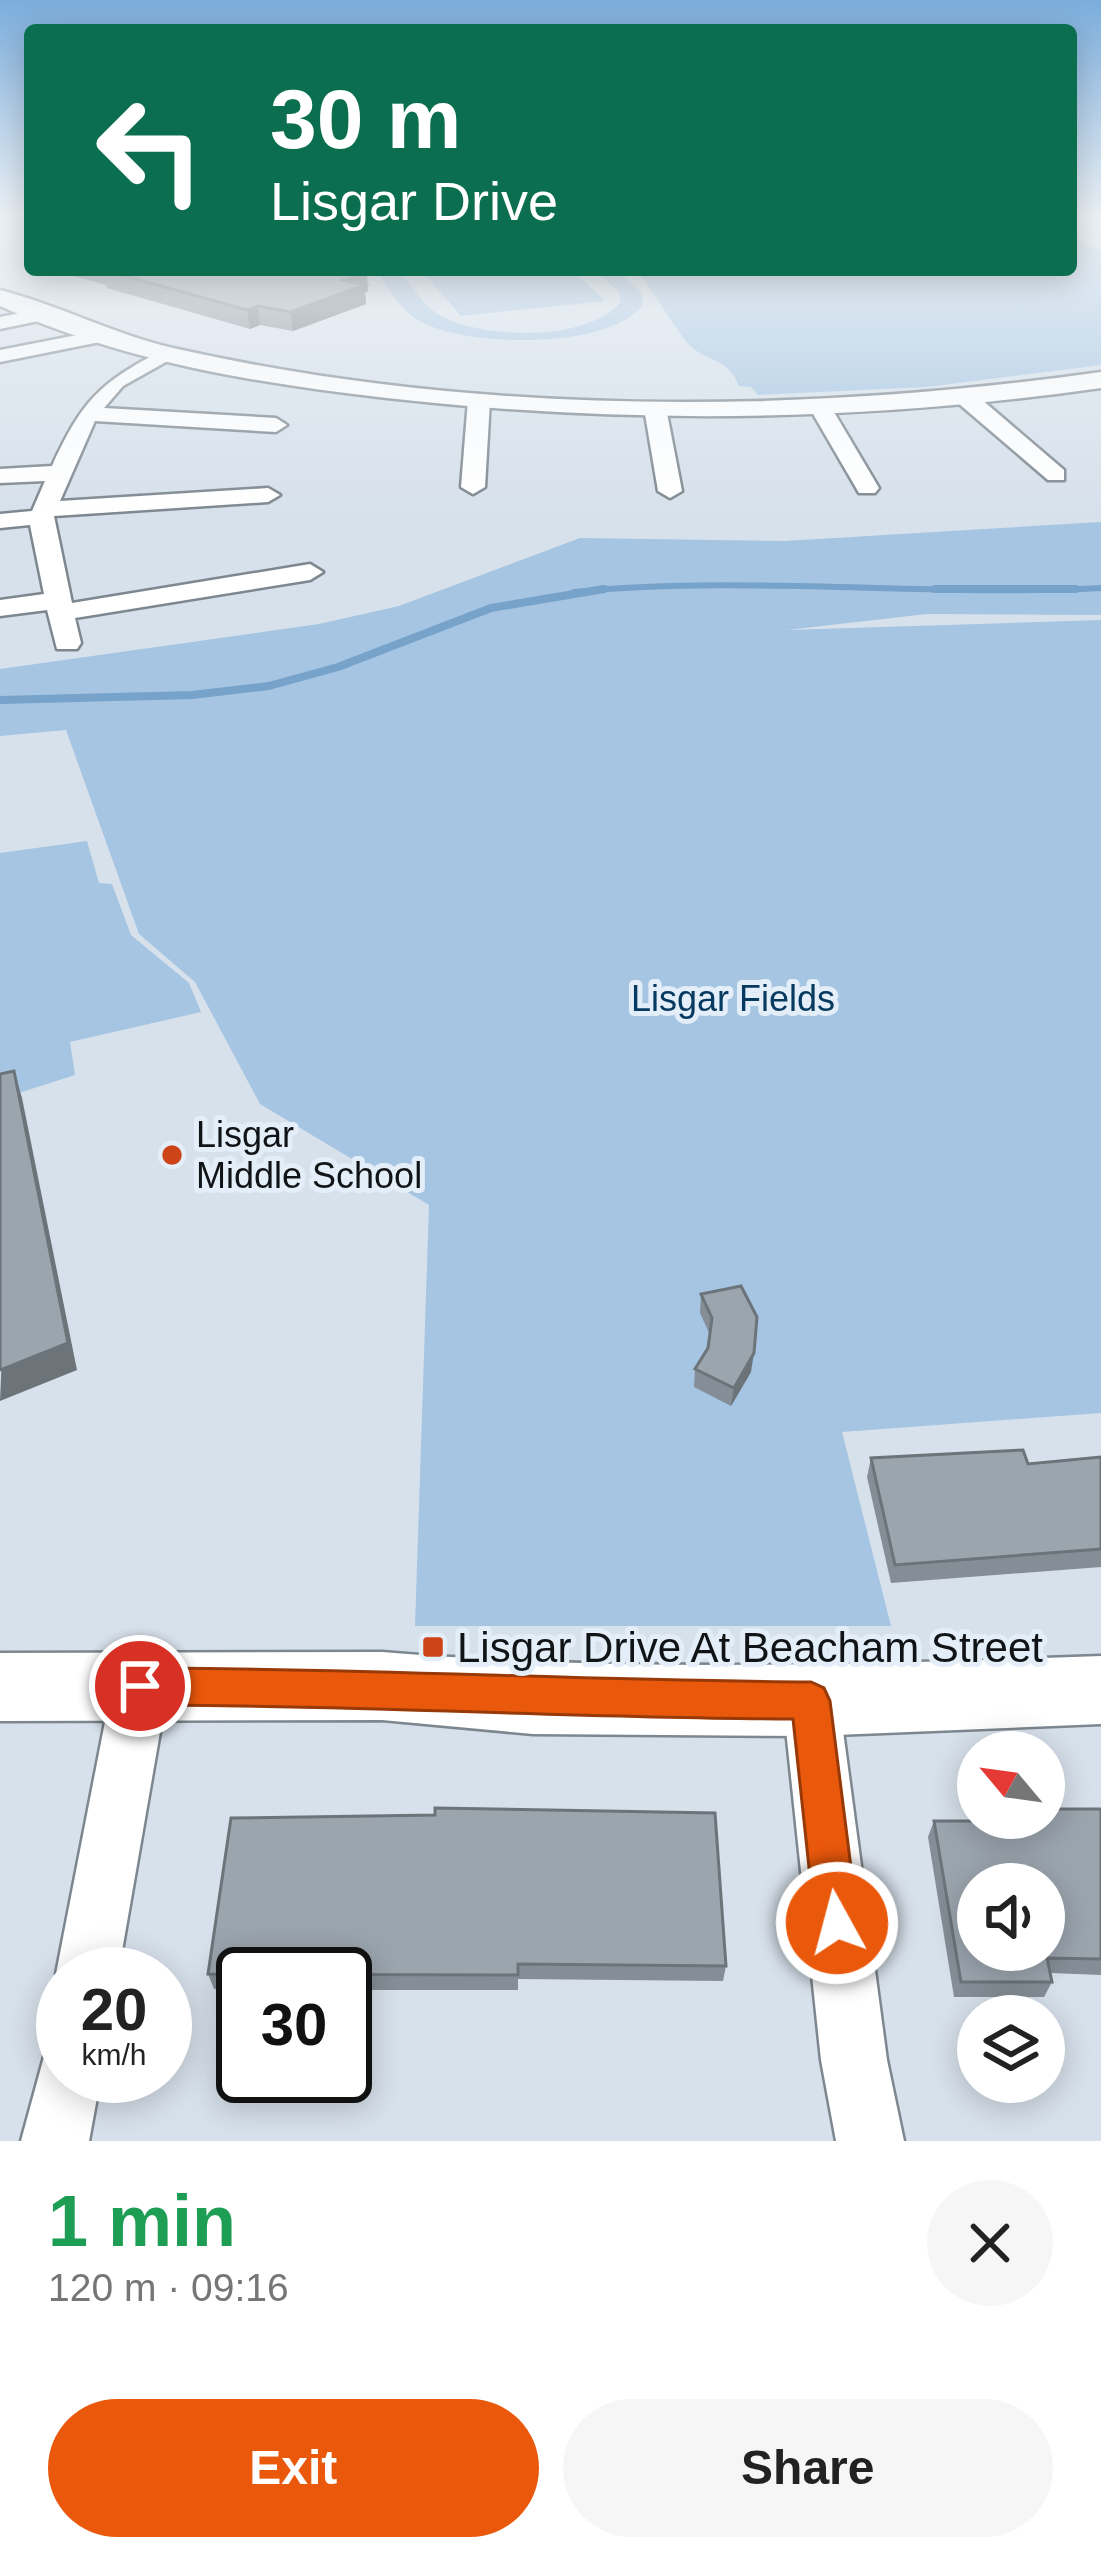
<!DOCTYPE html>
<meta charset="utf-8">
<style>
:root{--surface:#fff;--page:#f6f6f6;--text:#222;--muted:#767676;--accent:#ea580c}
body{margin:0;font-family:Helvetica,sans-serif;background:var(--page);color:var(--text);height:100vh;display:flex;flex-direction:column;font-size:45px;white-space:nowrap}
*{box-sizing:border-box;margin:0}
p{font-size:39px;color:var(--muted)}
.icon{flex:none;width:66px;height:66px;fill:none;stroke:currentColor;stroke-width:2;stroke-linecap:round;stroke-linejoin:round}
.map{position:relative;height:2141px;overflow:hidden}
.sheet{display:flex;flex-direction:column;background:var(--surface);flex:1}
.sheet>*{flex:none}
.banner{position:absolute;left:24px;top:24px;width:1053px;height:252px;border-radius:12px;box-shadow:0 6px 30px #0003;background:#0b6e4f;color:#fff;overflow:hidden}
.needle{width:78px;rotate:299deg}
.buttons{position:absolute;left:957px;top:1731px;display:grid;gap:24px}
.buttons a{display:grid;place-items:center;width:108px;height:108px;border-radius:50%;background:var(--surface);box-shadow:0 6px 30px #0003;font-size:60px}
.speed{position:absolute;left:36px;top:1947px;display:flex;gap:24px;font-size:60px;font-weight:700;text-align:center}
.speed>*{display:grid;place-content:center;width:156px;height:156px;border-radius:50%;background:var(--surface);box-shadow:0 6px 30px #0003;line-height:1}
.speed small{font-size:30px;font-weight:400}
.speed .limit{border:6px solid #111;border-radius:18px;background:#fff;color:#111}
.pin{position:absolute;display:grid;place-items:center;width:102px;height:102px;color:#fff;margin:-51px;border:6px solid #fff;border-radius:50%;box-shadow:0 3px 12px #0007}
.me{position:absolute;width:132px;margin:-66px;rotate:353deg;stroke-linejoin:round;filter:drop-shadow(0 0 9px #0008)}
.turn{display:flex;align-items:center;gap:42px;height:252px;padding:0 48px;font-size:54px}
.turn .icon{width:156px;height:156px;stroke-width:2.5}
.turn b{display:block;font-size:84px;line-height:102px}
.round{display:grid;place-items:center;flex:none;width:126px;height:126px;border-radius:63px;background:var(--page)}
.headline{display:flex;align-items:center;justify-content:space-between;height:204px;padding:0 48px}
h1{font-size:72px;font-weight:700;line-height:90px;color:#1e9e55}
.cta{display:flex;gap:24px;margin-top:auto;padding:24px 48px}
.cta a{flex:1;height:138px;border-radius:72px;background:var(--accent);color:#fff;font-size:48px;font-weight:700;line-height:138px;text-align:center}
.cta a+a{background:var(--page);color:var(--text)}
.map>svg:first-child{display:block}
.green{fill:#a5c5e3}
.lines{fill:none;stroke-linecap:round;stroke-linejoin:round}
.stream-far1{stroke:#77a2c9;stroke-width:6}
.stream{stroke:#77a2c9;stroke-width:8}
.minor-casing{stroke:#7d878f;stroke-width:5}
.tertiary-casing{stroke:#7d878f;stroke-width:5}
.minor{fill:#fff;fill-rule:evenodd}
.tertiary{fill:#fff;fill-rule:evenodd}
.wall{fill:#858e96}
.shaded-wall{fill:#6c747a}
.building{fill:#9ba5ae;stroke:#6c747a;stroke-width:3;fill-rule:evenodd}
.route{fill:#ea580c;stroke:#983908;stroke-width:3}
.poi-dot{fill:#cc4417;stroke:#e4eef8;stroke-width:4.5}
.labels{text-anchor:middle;stroke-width:10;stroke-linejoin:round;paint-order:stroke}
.park-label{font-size:36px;fill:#063a60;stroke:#e4eef8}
.poi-label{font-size:36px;fill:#111417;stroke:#e4eef8;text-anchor:start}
.near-poi-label{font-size:42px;fill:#111417;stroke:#e4eef8;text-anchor:start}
</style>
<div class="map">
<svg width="1101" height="2141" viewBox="0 0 1101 2141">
<rect width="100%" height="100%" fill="#d7e1eb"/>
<path class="green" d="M 1071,235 L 1101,252 L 1101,365 L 926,387 L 758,395 L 751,387 L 739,386 C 729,361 715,363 695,350 C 681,341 653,288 635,270 L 1071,270 Z
M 376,270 L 399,270 C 412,286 424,308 443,317 C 487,339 586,342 621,302 L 619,292 L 594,270 L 617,270 L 641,292 L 643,305 C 609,350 463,348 418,320 C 400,310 388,286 376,270 Z
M 421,270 L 572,270 L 605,301 L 461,316 Z
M 1101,522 L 1101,615 L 927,614 L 787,630 L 1101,620 L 1101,1413 L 842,1432 L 891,1626 L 415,1626 L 429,1205 L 260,1104 L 195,982 L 139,934 L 66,730 L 0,736 L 0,669 L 319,624 L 399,606 L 580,538 L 785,541 Z
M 87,841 L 99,883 L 112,884 L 131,935 L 189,983 L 201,1012 L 70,1042 L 75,1075 L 0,1099 L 0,853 Z"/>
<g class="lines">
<path class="stream-far1" d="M 574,592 C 750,575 925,597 1101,588"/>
<path class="stream" d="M 935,589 L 1076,589
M 0,700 L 192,695 L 269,686 L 338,667 L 491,608 L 604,589"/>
<g class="minor-casing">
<path id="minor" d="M 41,309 L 48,311 L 48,319 L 0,329 L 0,317 Z
M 103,330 L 110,332 L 110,340 L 0,362 L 0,350 Z
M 163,350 L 180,354 L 123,386 L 104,408 L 276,418 L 287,425 L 276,432 L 95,421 L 60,501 L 268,488 L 280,495 L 268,502 L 54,516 L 72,603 L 310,564 L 323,572 L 310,580 L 75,618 L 81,643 L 77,649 L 57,649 L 47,610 L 0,616 L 0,600 L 44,594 L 30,525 L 0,528 L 0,514 L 32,511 L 45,481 L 0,483 L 0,469 L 52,466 C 82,401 99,383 163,350 Z
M 958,393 L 974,393 L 1064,470 L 1064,480 L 1048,480 L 958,403 Z
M 479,394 L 490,400 L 485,487 L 473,494 L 461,487 L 468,400 Z
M 655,402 L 666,408 L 682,491 L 670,498 L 658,491 L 644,408 Z
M 812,402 L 828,402 L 879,488 L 875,493 L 859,493 L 809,407 Z
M 140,1660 L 160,1668 L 168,1686 L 118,1974 L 63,1974 L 63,1992 L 56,1974 L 112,1686 L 120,1668 Z
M 811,1675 L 831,1682 L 839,1701 L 887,2060 L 904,2141 L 836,2141 L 821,2060 L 783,1701 L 791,1682 Z
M 63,2045 L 63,2076 L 101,2076 L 89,2141 L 21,2141 L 45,2053 Z"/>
</g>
<g class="tertiary-casing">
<path id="tertiary" d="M 0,290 C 59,305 113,334 173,348 C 475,416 796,415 1101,372 L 1101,388 C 863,422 626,425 387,398 C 254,383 122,361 0,306 Z
M 382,1652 C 622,1672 861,1665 1101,1656 L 1101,1724 L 811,1736 L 533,1734 L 382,1720 L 0,1721 L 0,1653 Z"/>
</g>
<use href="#minor" class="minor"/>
<use href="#tertiary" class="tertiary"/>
</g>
<path class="wall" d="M 71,270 L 353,270 L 368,292 L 365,292 L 366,304 L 293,331 L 260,325 L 250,329 L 107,288 L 106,285 L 73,276 Z
M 701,1294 L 751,1372 L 731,1406 L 694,1387 L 695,1369 L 708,1348 L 710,1335 L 700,1313 Z
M 1101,1457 L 1101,1567 L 891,1583 L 867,1477 L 871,1458 L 1028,1464 Z
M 1101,1809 L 1101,1975 L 1051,1973 L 1052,1982 L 1044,1997 L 954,1997 L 928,1837 L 934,1821 L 1025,1821 L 1027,1818 L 1044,1818 Z
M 231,1818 L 726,1966 L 723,1981 L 518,1979 L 518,1990 L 345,1990 L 345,1974 L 243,1974 L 243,1990 L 214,1989 L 208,1974 Z"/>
<path class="shaded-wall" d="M 367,273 L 368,292 L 365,292 L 366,304 L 293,331 L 291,312 L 344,280 Z
M 258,306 L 260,325 L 250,329 L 247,310 Z
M 14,1071 L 22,1098 L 77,1370 L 0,1401 Z
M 754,1353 L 751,1372 L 731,1406 L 734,1388 Z"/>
<path class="building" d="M 104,270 L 353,270 L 367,273 L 344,280 L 365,285 L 291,312 L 258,306 L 247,310 Z
M 14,1071 L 68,1343 L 0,1370 L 0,1074 Z
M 741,1286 L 757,1317 L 754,1353 L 734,1388 L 695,1369 L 708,1348 L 712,1318 L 701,1294 Z
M 1023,1450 L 1028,1464 L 1101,1457 L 1101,1549 L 895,1565 L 871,1458 Z
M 435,1808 L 715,1813 L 726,1966 L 518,1964 L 518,1975 L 208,1974 L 231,1818 L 435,1815 Z
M 1044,1809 L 1101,1809 L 1101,1959 L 1047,1958 L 1052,1982 L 961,1982 L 934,1821 L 1033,1821 L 1032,1818 L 1044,1818 ZM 978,1884 L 1044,1884 L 1044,1950 L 978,1950 Z"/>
<linearGradient id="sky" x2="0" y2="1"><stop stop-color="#7baddc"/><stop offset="0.42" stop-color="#edf2f6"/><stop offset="1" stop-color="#edf2f6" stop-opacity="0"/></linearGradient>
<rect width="1101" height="516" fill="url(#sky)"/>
<path class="route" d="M 140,1668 C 364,1668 587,1681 811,1682 L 824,1688 L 830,1701 L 858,1923 L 852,1938 L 837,1944 L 822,1938 L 815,1923 L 793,1719 C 575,1718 358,1705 140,1705 L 127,1699 L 121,1686 L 127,1673 Z"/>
<g class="poi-dot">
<circle cx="172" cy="1155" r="12"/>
<rect x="421" y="1635" width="24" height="24" rx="6"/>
</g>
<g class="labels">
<g class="park-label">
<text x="733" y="1011">Lisgar Fields</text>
</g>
<g class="poi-label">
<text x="196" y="1147">Lisgar<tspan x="196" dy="41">Middle School</tspan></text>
</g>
<g class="near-poi-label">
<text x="457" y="1662">Lisgar Drive At Beacham Street</text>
</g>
</g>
</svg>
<div class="buttons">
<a><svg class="needle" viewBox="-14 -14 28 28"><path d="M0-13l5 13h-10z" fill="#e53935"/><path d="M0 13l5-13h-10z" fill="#767676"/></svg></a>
<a><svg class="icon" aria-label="sound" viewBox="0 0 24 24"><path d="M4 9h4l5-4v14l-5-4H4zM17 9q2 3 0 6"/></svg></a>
<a><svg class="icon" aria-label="layers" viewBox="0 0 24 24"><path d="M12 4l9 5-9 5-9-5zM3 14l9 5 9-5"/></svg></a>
</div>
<div class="speed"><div>20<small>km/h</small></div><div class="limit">30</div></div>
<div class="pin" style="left:140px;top:1686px;background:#d93025"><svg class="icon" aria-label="arrive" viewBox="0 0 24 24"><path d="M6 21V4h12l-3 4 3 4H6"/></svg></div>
<svg class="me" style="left:837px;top:1923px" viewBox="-20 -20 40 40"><circle r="17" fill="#ea580c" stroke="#fff" stroke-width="3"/><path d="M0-11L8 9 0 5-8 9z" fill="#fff"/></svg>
<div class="banner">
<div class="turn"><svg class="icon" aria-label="left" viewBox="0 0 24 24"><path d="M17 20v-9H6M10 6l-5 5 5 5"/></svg><div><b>30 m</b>Lisgar Drive</div></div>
</div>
</div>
<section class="sheet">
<div class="headline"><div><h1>1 min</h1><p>120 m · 09:16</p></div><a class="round"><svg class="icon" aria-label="close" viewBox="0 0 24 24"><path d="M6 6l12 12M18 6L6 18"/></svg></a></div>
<div class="cta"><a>Exit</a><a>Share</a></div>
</section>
